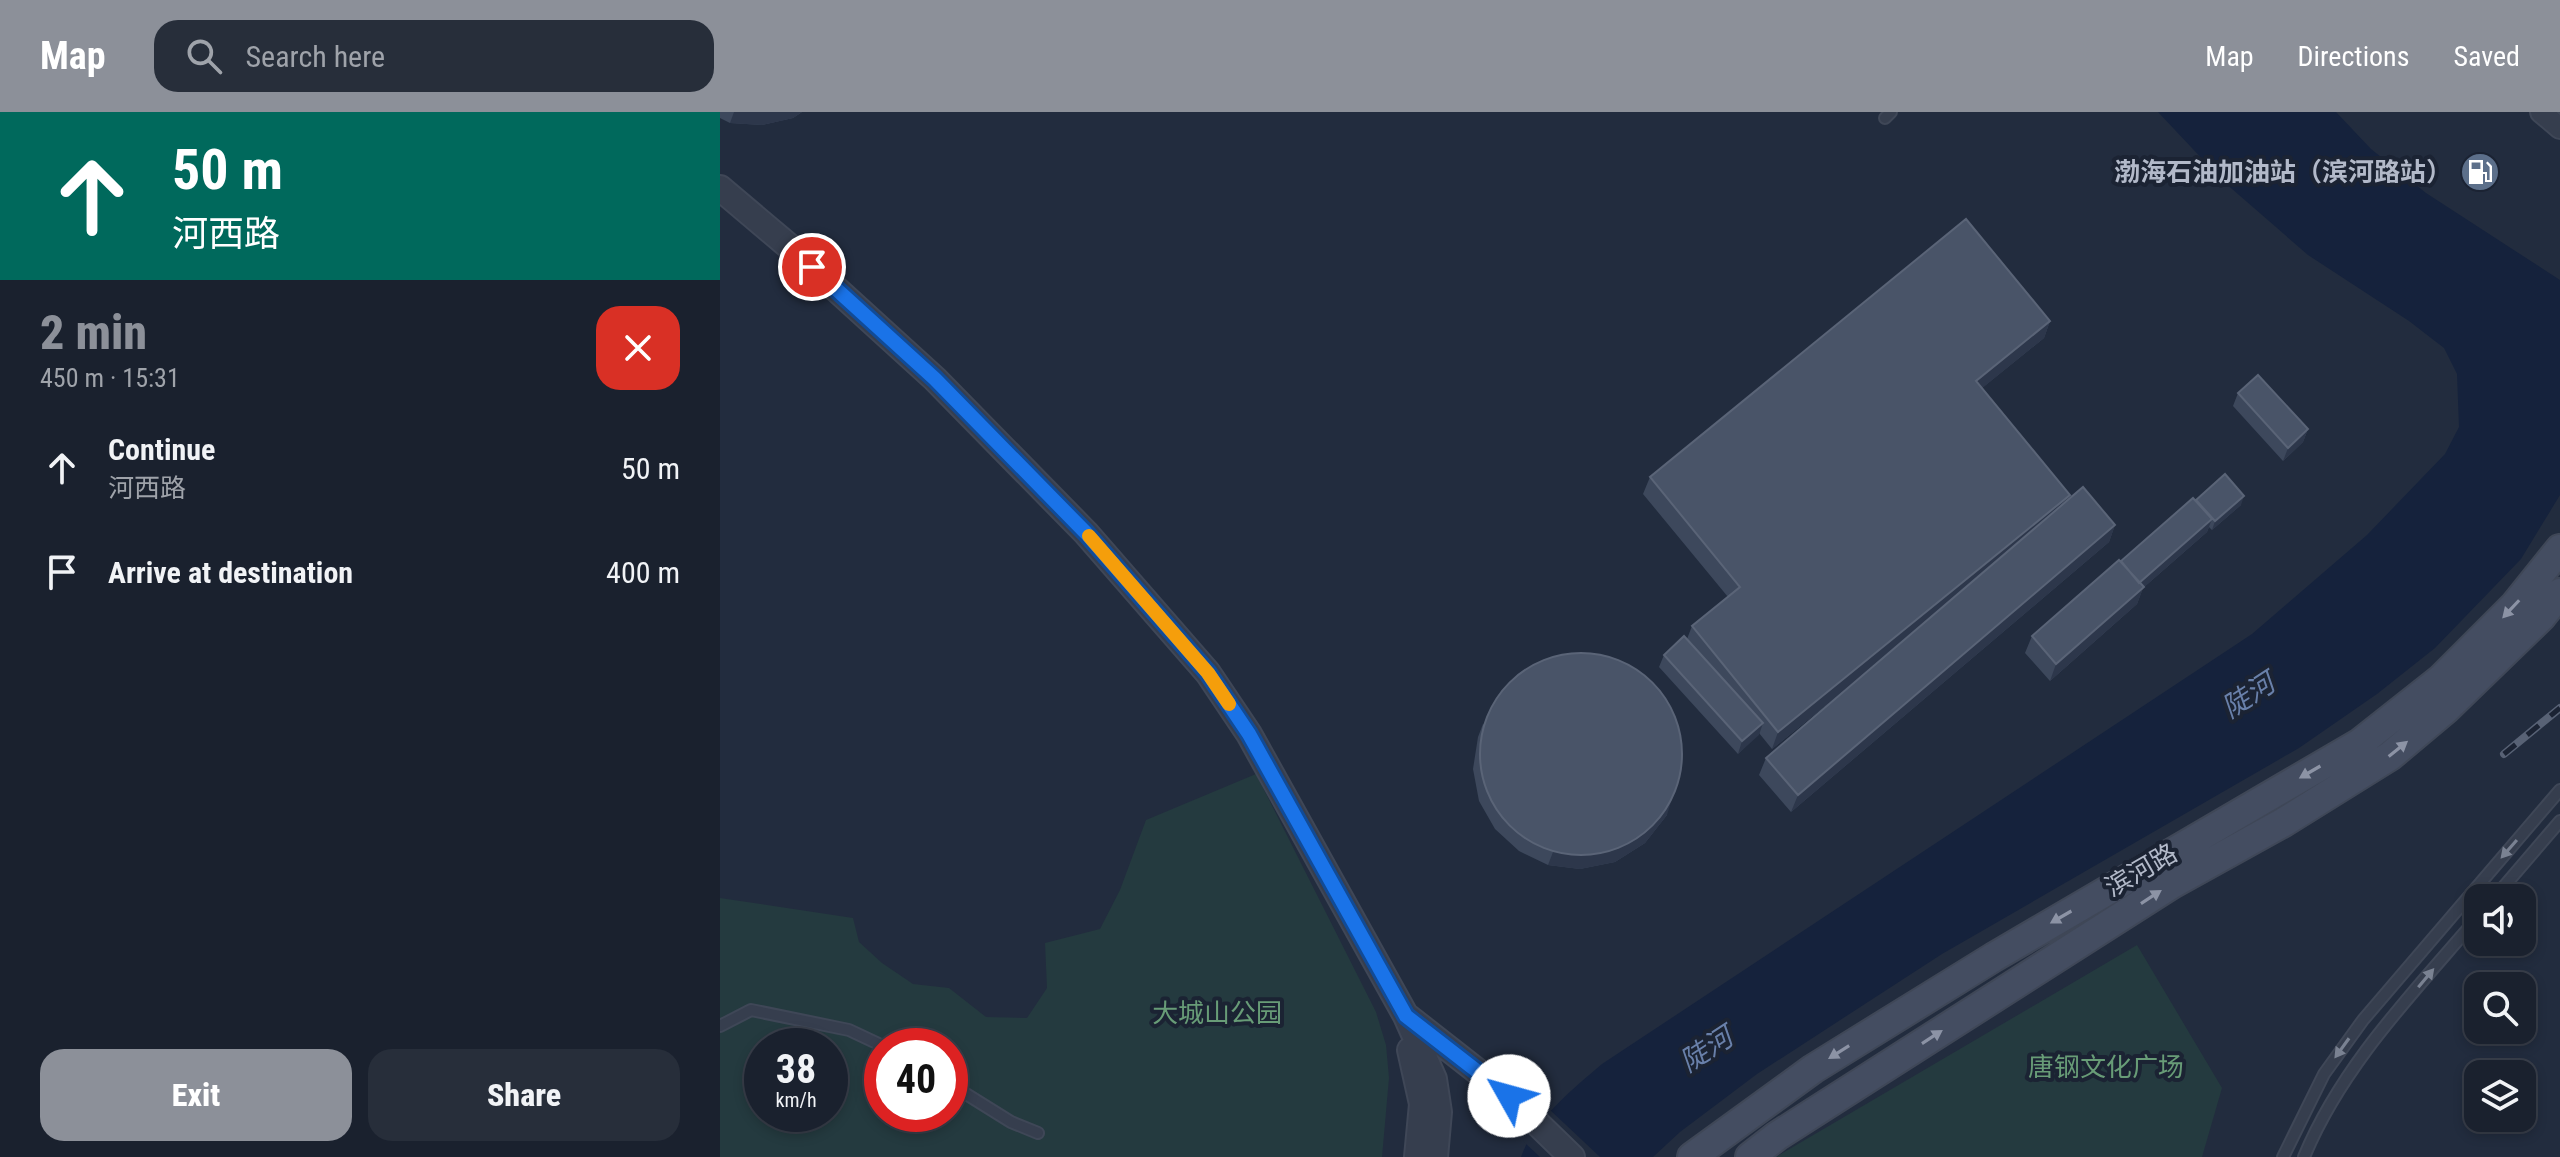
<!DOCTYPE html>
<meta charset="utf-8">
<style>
:root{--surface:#1a212e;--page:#272e3a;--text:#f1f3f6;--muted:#9fa3aa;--line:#383e4a;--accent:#8c9099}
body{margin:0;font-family:"Roboto Condensed","Noto Sans SC",sans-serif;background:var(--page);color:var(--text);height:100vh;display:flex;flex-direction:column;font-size:30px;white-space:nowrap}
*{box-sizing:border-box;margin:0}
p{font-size:26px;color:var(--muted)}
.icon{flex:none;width:44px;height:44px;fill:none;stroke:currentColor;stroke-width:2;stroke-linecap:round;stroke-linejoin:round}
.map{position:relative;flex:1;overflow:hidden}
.panel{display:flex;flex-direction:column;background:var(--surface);width:720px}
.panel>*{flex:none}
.hud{background:#00695c;color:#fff;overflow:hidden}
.buttons{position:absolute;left:1744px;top:772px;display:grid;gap:16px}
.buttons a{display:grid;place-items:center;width:72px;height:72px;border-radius:16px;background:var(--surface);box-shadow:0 4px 12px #0003,0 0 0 2px var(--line);font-size:40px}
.speed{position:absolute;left:24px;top:916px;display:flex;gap:16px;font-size:40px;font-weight:700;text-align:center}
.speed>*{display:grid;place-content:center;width:104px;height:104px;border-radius:50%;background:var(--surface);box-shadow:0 4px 12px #0003,0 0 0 2px var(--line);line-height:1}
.speed small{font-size:20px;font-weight:400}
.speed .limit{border:12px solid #d22;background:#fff;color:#111}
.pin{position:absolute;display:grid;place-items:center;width:68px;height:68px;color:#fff;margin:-34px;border:4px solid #fff;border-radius:50%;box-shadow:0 2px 8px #0007}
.me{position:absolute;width:88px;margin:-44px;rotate:308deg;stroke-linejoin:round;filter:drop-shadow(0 0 6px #0008)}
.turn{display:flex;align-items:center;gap:28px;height:168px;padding:0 40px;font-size:36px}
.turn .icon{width:104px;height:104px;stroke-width:2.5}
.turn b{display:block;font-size:56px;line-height:68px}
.round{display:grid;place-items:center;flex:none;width:84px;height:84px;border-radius:24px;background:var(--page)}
.overview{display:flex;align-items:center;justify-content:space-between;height:136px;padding:0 40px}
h1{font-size:48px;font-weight:800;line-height:60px;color:var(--accent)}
.button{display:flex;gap:16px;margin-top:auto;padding:16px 40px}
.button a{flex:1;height:92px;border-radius:24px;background:var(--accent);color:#fff;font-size:32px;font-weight:800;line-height:92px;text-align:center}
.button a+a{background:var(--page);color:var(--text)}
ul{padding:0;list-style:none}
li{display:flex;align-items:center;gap:24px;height:104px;padding:0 40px}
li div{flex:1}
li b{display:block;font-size:30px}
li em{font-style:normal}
header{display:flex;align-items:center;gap:48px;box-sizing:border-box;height:112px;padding:0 40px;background:var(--accent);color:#fff}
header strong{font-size:38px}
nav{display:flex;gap:44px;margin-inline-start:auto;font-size:28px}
.search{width:560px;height:72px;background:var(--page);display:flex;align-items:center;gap:20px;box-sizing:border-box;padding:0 28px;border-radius:24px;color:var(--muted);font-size:30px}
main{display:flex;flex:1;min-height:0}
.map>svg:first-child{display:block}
.green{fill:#243a3f;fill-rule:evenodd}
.water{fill:#15223c}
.pier{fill:#222c3e}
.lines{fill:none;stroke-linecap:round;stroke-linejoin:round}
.service-casing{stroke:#3f4757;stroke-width:14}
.minor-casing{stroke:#3f4757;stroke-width:24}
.tertiary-casing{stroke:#3f4757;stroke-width:28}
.secondary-casing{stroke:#3f4757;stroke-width:32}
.service{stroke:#363e4e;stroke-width:10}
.minor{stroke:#363e4e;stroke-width:20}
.tertiary{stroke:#363e4e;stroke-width:24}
.secondary{stroke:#444d61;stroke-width:28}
.rail-casing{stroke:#586275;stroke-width:8}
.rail{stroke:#1b2333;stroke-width:5;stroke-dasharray:15;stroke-linecap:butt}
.wall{fill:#3d485c}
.shaded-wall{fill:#2d374b}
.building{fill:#495468;stroke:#5a6477;stroke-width:2}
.oneway{fill:#8c93a5}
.oneway2{fill:#7a8292}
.route-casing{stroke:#114b97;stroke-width:20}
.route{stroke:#1a73e8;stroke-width:14}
.slow{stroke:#f59e0b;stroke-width:14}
.labels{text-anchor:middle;stroke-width:8;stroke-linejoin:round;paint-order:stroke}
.poi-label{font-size:26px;font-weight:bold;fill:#b2b9c9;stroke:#1b2333;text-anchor:end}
.street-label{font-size:26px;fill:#b2b9c9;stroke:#1b2333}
.park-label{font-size:26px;fill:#689c77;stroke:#1b2333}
.water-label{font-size:28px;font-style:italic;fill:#6980aa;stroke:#1b2333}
</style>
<header>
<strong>Map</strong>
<div class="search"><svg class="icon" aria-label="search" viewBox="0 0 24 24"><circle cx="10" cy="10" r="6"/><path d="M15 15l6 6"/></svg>Search here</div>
<nav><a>Map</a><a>Directions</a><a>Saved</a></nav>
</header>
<main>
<section class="panel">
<div class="hud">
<div class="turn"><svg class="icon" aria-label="ahead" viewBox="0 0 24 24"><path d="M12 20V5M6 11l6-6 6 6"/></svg><div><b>50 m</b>河西路</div></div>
</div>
<div class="overview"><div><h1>2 min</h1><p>450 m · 15:31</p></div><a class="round" style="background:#d93025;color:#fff"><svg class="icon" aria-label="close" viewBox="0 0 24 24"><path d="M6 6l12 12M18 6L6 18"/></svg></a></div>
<ul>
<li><svg class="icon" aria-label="ahead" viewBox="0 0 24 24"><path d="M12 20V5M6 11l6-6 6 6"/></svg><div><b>Continue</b><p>河西路</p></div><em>50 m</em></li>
<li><svg class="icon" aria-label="arrive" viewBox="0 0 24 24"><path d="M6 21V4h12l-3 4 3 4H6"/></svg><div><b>Arrive at destination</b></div><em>400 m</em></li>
</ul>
<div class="button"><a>Exit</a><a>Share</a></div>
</section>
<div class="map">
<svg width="1840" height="1045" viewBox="0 0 1840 1045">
<rect width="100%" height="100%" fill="#222c3e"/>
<path class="green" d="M 536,662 L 656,900 L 666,933 L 669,966 L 662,1045 L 0,1045 L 0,786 L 133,806 L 139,830 L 162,851 L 193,872 L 229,876 L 266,905 L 307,906 L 327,876 L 325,831 L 380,817 L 400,778 L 426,708 ZM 42,934 L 110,934 L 110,1002 L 42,1002 ZM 162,934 L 230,934 L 230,1002 L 162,1002 Z
M 1417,833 L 1502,976 L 1482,1045 L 1056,1045 Z"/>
<path class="water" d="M 1438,0 L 1616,0 L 1651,37 L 1706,81 L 1840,168 L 1840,383 L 1801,447 L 1715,536 L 1657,582 L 1579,636 L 1222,842 L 1037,962 L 960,1020 L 933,1045 L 801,1045 C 813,1009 854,976 882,952 L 1532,522 L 1647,423 L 1725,342 L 1739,315 L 1737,262 L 1724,236 L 1689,209 L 1588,143 L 1504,70 Z"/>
<path class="pier" d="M 829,997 L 880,1045 L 820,1045 L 803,1029 Z"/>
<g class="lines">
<g class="service-casing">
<path id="service" d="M 1165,6 L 1171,0
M 1774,786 L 1840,709
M 0,914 L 31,898 L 129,918 L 163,934
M 230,972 L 291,1010 L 318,1021
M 1563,1045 L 1604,962 L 1643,908 L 1840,678
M 1584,1045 C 1622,953 1694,880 1758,805"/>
</g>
<g class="minor-casing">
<path id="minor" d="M 1821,0 L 1840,16"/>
</g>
<g class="tertiary-casing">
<path id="tertiary" d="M 0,76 L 71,136 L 215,267 L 366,421 L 488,561 L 529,622 L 686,904 L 714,967 L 719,1000 L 715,1045
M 688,905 L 789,984 L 852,1045
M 690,938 L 702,992 L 697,1045"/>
</g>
<g class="secondary-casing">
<path id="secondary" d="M 972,1045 L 1093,957 L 1274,845 L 1640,631 L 1721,567 L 1795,493 L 1840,437
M 1030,1045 L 1057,1024 L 1452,772 L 1564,710 L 1670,644 L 1726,597 L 1821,505 L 1840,481"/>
</g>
<use href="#service" class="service"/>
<use href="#minor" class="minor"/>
<use href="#tertiary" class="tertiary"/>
<use href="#secondary" class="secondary"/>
<g class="rail-casing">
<path id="rail" d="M 1784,642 L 1840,596"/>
</g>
<use href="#rail" class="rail"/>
</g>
<path class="wall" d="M 0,0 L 82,0 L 73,6 L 42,13 L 10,11 L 0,6 Z
M 1330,209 L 1324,226 L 1262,276 L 1350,383 L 1348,388 L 1395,413 L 1389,430 L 1071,700 L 1039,663 L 1046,646 L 1120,582 L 1052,637 L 1039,621 L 1018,642 L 939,555 L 944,543 L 967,527 L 972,514 L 1008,485 L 923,382 L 930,365 Z
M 1518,281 L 1588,317 L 1583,330 L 1563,349 L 1513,294 Z
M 1475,388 L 1521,393 L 1492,418 L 1489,415 L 1487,420 L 1423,476 L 1417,492 L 1330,569 L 1305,541 L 1312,524 Z
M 763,612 L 947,703 L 925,731 L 895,750 L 860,757 L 828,753 L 799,739 L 775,717 L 759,689 L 753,657 L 758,625 Z"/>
<path class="shaded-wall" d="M 14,0 L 82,0 L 73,6 L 42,13 L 10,11 Z
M 1330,209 L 1324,226 L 1250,286 L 1256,269 Z
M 1588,317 L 1583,330 L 1563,349 L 1568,336 Z
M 1350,383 L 1344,400 L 1052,637 L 1058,620 Z
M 1524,384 L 1521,393 L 1492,418 L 1495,409 Z
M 1492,407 L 1487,420 L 1423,476 L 1417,492 L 1330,569 L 1336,552 L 1418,472 Z
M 1395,413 L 1389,430 L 1071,700 L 1078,683 Z
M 1043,611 L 1039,623 L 1018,642 L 1022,629 Z
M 951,690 L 947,703 L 925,731 L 895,750 L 860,757 L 828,753 L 833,740 Z"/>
<path class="building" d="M 1246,107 L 1330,209 L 1256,269 L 1350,383 L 1058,620 L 972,514 L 1020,475 L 930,365 Z
M 1538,263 L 1588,317 L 1568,336 L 1518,281 Z
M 1505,362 L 1524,384 L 1495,409 L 1476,388 Z
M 1363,375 L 1395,413 L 1078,683 L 1046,646 Z
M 1473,386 L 1492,407 L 1419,471 L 1401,449 Z
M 1399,448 L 1424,475 L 1336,552 L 1312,524 Z
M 964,524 L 1043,611 L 1022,629 L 944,543 Z
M760 642a101 101 0 1 1 202 0a101 101 0 1 1-202 0Z"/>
<defs><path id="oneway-solid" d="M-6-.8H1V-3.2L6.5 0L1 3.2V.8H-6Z" transform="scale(2)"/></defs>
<g class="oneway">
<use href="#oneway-solid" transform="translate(1791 497) rotate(133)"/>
<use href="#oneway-solid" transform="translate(1678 637) rotate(-39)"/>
<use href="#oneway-solid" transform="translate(1590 660) rotate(150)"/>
<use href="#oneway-solid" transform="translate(1431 785) rotate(-33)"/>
<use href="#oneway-solid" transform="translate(1341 805) rotate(150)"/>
<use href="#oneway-solid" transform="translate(1212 925) rotate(-33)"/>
<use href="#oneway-solid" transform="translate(1119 940) rotate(148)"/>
</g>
<g class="oneway2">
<use href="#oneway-solid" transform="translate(1789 737) rotate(131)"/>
<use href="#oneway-solid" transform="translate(1706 866) rotate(-50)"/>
<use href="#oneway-solid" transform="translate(1622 936) rotate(126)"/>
</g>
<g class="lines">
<g class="route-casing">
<path id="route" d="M 92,155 L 215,267 L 366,421 L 488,561 L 529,622 L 686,904 L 789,984"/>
</g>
<use href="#route" class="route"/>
<path class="slow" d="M 369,424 L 488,561 L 509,592"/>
</g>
<defs>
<g id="fuel-disc" transform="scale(2)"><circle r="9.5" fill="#5c6f8a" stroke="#1b2333"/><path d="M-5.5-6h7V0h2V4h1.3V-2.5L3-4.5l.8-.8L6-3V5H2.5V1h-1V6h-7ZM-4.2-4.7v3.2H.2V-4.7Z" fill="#fff"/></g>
</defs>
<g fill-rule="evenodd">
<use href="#fuel-disc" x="1760" y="60"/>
</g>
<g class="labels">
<g class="poi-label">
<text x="1732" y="69">渤海石油加油站（滨河路站）</text>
</g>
<g class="street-label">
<text transform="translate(1421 758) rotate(-30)" y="9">滨河路</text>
</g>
<g class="park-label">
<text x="497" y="910">大城山公园</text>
<text x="1386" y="964">唐钢文化广场</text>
</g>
<g class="water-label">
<text transform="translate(1528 583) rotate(-33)" y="10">陡河</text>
<text transform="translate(986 937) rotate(-33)" y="10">陡河</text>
</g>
</g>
</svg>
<div class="buttons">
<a><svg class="icon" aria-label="sound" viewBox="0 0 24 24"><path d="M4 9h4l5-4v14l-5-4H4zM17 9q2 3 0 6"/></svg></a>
<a><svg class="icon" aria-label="search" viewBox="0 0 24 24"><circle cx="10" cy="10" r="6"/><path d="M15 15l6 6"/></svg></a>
<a><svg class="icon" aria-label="layers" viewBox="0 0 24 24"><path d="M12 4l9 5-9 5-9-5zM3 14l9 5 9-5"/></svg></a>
</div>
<div class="speed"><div>38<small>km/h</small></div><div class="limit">40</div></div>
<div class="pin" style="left:92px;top:155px;background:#d93025"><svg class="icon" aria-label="arrive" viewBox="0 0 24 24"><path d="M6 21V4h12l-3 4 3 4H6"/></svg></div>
<svg class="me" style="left:789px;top:984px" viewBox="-20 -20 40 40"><circle r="19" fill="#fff"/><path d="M0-13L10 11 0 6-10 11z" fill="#1a73e8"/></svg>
</div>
</main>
